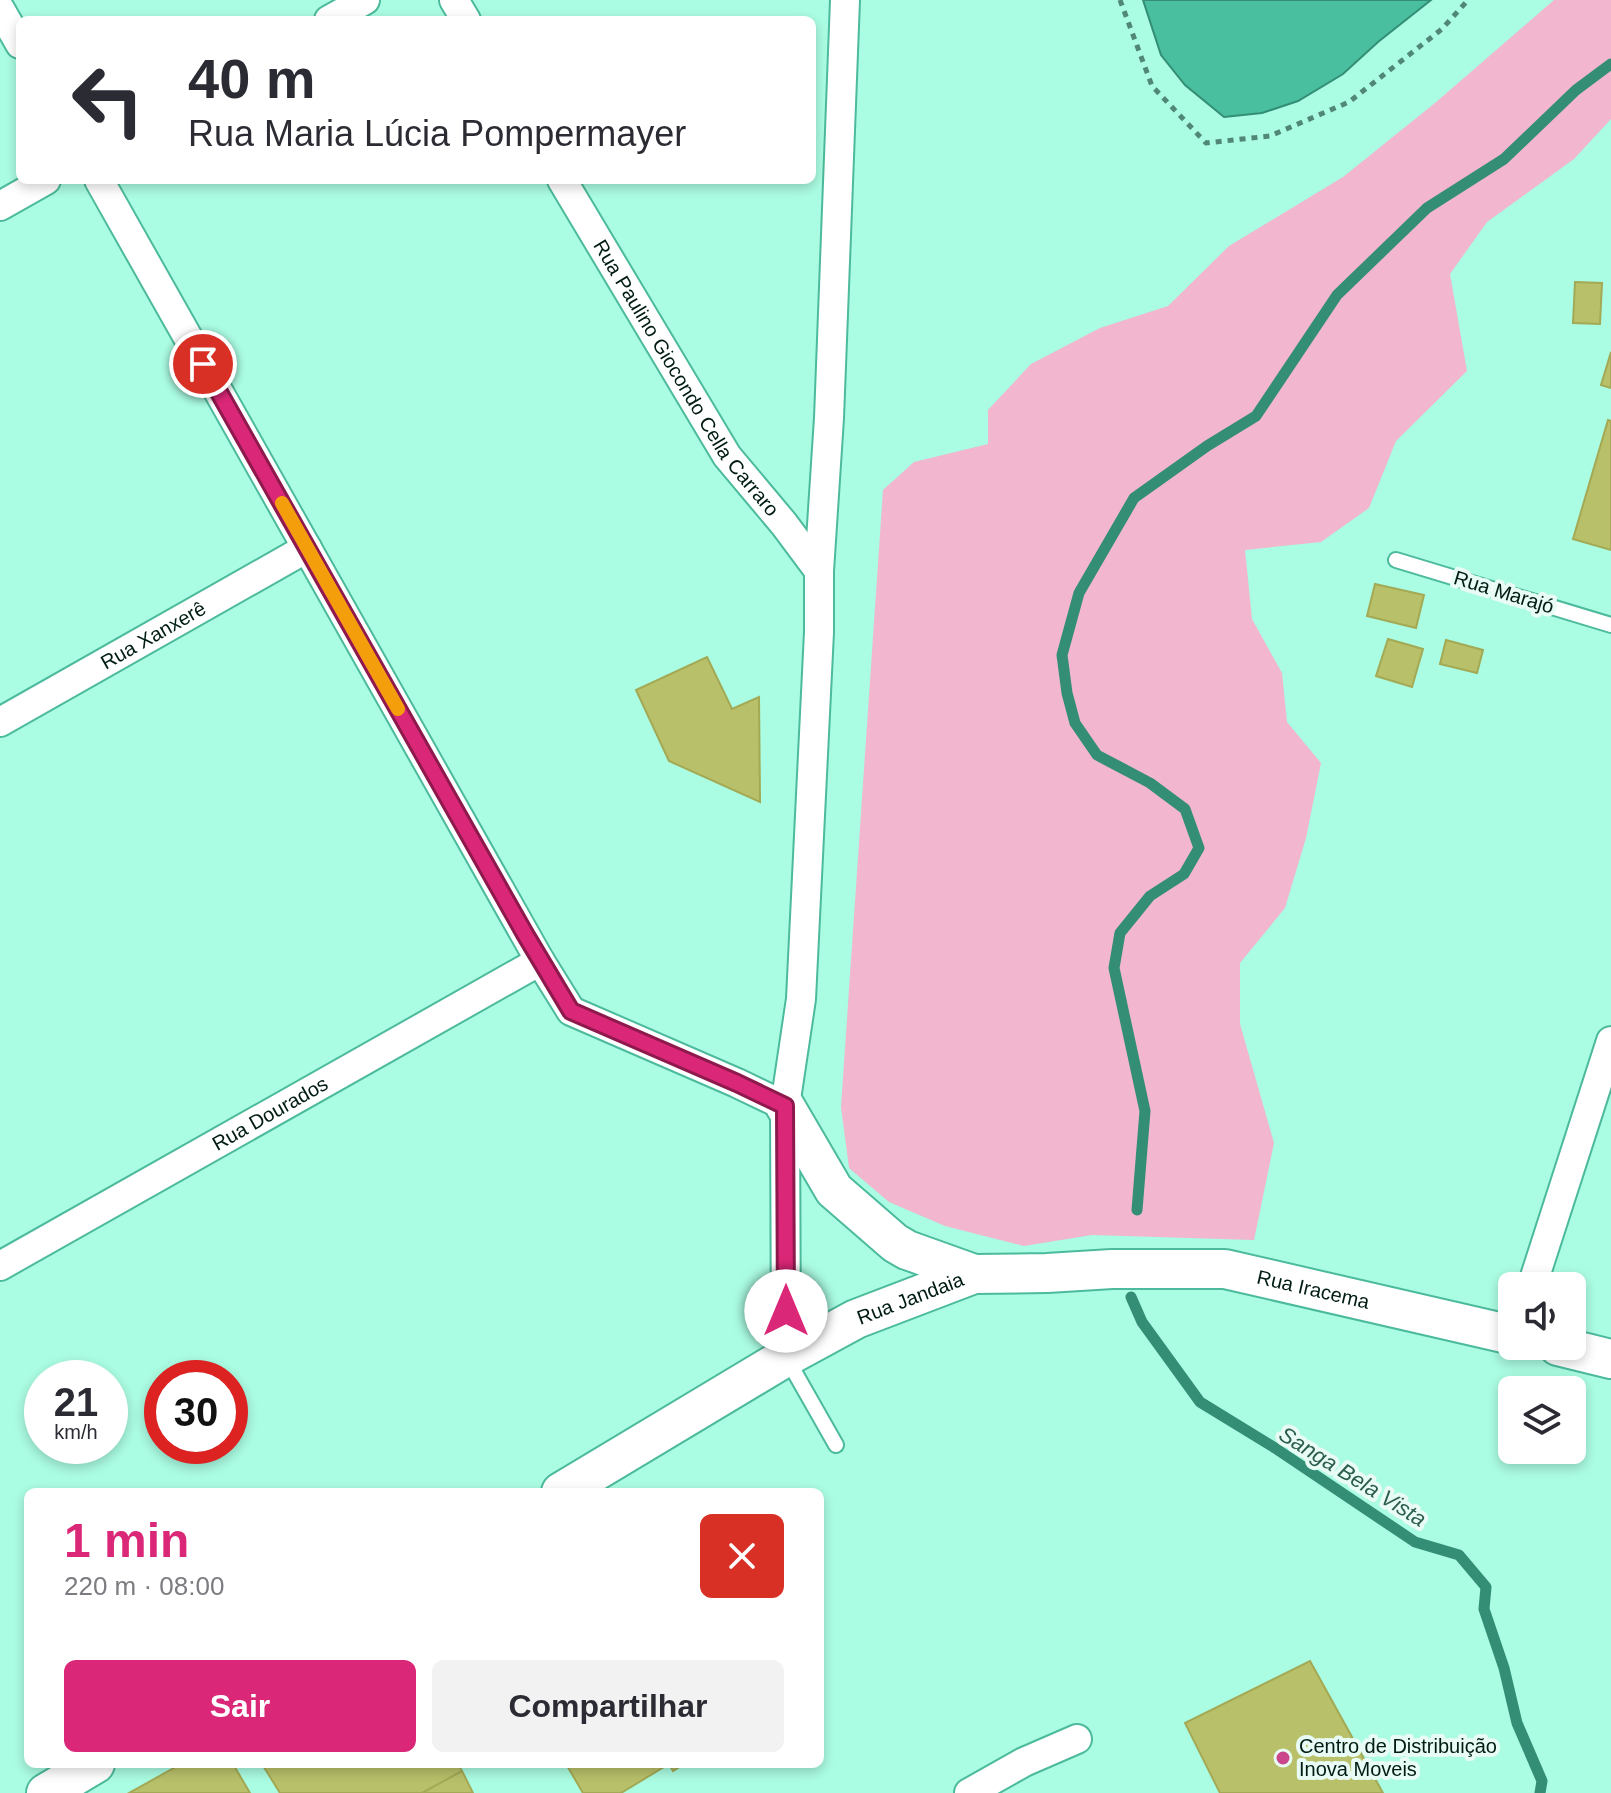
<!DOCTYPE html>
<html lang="pt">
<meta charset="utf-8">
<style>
:root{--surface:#fff;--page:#f2f2f3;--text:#2b2b33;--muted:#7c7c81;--accent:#db2777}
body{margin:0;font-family:Helvetica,sans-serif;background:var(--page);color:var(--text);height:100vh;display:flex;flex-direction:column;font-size:30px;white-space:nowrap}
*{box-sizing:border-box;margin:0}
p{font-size:26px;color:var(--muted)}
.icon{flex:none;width:44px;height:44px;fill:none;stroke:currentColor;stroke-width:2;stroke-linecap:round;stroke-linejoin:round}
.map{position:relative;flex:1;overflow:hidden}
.side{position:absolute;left:24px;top:1488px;width:800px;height:280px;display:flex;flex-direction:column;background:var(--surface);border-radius:12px;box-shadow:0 4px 12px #0003}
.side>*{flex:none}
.banner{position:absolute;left:16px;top:16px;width:800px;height:168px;border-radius:12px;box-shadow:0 4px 12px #0003;background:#fff;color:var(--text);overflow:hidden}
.buttons{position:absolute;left:1498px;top:1272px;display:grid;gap:16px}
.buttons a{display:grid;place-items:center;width:88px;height:88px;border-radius:12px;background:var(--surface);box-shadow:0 4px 12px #0003;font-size:40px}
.speed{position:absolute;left:24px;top:1360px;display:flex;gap:16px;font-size:40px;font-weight:700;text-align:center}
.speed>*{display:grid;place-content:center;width:104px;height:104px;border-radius:50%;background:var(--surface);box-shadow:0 4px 12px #0003;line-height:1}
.speed small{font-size:20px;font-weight:400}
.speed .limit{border:12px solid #d22;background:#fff;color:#111}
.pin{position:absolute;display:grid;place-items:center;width:68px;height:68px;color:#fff;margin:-34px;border:4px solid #fff;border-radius:50%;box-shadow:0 2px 8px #0007}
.me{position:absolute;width:88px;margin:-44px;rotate:0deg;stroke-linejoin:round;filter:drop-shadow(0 0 6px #0008)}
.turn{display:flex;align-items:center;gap:28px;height:168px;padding:0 40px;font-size:36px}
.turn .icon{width:104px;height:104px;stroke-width:2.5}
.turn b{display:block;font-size:56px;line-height:68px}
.round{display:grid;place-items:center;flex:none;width:84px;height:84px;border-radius:12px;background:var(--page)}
.head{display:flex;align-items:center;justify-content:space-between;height:136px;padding:0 40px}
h1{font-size:48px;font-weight:600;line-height:60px;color:var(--accent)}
.button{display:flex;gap:16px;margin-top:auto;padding:16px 40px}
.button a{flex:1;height:92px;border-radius:12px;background:var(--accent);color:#fff;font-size:32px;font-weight:600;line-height:92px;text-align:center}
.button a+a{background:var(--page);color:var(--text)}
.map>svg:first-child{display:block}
.green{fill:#f2b6cf}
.water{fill:#49bf9f;stroke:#338e75;stroke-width:2}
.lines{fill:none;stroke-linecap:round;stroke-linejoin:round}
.stream{stroke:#338e75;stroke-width:11}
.building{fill:#b9c06a;stroke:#a3a954;stroke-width:2}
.lane-casing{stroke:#4cba9c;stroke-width:18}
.street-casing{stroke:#4cba9c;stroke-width:32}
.secondary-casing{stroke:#4cba9c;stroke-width:42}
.path{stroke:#518776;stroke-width:5;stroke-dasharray:6 6;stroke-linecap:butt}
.lane{stroke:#fff;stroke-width:14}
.street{stroke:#fff;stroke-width:28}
.secondary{stroke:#fff;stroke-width:38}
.route-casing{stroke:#8e194d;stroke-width:20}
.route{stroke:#db2777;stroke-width:14}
.slow{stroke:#f59e0b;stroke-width:14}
.poi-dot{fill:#cb468a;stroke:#e8fbf4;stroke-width:3}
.labels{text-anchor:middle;stroke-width:8;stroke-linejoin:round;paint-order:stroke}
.street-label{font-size:20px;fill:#001c14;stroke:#e8fbf4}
.poi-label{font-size:20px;fill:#001c14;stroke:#e8fbf4;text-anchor:start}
.water-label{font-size:22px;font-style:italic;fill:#2b5c4e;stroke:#e8fbf4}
</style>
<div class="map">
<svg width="1611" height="1793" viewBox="0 0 1611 1793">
<rect width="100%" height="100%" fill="#aafce2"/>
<path class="green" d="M 1554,0 L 1611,0 L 1611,119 L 1574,159 L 1487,222 L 1450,274 L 1467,371 L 1396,441 L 1369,508 L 1321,542 L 1245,550 L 1252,619 L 1282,673 L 1287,722 L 1321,763 L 1306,838 L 1285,908 L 1240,963 L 1240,1024 L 1274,1143 L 1254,1240 L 1092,1235 L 1024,1246 L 945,1226 L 889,1202 L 849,1168 L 841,1107 L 883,490 L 914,462 L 988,444 L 988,410 L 1031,364 L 1100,328 L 1168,306 L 1229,246 L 1343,177 L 1435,103 Z"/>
<path class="water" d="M 1143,0 L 1431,0 L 1378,42 L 1343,74 L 1298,101 L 1262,113 L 1224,117 L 1185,85 L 1161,55 Z"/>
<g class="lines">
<path class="stream" d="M 1137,1210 L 1145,1111 L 1114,968 L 1120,933 L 1150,896 L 1184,874 L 1199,848 L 1185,809 L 1150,783 L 1097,755 L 1075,723 L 1067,693 L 1062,655 L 1079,593 L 1134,498 L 1207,446 L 1256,416 L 1337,295 L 1427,208 L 1504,159 L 1576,90 L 1611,64
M 1131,1297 L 1142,1322 L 1200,1402 L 1275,1448 L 1415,1542 L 1459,1555 L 1486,1587 L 1484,1609 L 1504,1668 L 1517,1723 L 1542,1781 L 1540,1793"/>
</g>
<path class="building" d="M 1575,282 L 1602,283 L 1600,324 L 1573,323 Z
M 1611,352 L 1611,388 L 1601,385 Z
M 1608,420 L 1611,421 L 1611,550 L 1573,539 Z
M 1375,584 L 1424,595 L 1416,628 L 1367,616 Z
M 1388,639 L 1423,649 L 1412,687 L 1376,676 Z
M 1446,640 L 1483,650 L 1477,673 L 1440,664 Z
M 707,657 L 732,709 L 759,697 L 760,802 L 669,761 L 636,690 Z
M 1310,1661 L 1383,1793 L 1220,1793 L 1185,1723 Z
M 181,1764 L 233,1764 L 250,1793 L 129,1793 Z
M 262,1764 L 458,1764 L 462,1771 L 422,1793 L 280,1793 Z
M 566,1764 L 684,1764 L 673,1771 L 669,1764 L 621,1793 L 583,1793 Z
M 462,1771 L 473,1793 L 422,1793 Z"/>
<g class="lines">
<g class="lane-casing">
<path id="lane" d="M 1396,560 L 1611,625
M 786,1357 L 836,1445"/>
</g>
<g class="street-casing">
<g id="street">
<path d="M 454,0 L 466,20"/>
<path d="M 0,9 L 20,44"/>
<path d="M 329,20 L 365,0"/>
<path d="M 99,180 L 540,961 L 571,1011 L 737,1083 L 785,1106"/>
<path id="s1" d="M 562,180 L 727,456 L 784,524 L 819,571"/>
<path d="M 0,206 L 46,180"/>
<path id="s2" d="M 0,722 L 307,548"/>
<path id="s3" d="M 0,1266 L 540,961"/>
<path d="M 1532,1286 L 1611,1041"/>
<path d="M 786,1357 L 785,1106 L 801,999 L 819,632 L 819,571 L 829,418 L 845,0"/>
<path d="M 969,1793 L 1024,1762 L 1077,1739"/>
</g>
</g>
<g class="secondary-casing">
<g id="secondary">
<path d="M 785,1106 L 834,1190 L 895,1243 L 907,1250 L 974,1274"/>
<path d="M 1558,1346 L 1611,1359"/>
<path id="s4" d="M 561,1492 L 786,1357 L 856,1319 L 974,1274 L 1047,1273 L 1112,1269 L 1225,1269 L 1512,1335"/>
<path d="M 46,1793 L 95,1764"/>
</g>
</g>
<path class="path" d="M 1120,0 L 1152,86 L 1206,143 L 1270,136 L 1349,102 L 1442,29 L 1468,0"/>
<use href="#lane" class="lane"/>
<use href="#street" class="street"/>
<use href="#secondary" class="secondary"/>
</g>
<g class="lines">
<g class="route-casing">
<path id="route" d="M 203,364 L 525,934 L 571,1011 L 737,1083 L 785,1106 L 786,1311"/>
</g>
<use href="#route" class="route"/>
<path class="slow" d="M 282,503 L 398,709"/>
</g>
<circle class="poi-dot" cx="1283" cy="1758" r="8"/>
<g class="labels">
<g class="street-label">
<text dy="7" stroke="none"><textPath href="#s1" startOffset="234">Rua Paulino Giocondo Cella Carraro</textPath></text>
<text transform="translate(1504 592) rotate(17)" y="7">Rua Marajó</text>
<text dy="7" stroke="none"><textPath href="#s2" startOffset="176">Rua Xanxerê</textPath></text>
<text dy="7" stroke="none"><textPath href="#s3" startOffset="310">Rua Dourados</textPath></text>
<text dy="7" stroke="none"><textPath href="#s4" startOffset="810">Rua Iracema</textPath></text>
<text dy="7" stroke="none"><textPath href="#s4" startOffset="400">Rua Jandaia</textPath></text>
</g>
<g class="poi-label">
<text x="1299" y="1753">Centro de Distribuição<tspan x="1299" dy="23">Inova Moveis</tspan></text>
</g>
<g class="water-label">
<text transform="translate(1353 1476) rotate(32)" y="8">Sanga Bela Vista</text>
</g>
</g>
</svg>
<div class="buttons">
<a><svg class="icon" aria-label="sound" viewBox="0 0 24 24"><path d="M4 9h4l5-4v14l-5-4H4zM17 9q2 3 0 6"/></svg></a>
<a><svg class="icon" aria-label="layers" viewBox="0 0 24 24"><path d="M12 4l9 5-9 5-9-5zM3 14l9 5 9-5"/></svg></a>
</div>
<div class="speed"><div>21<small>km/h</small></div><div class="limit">30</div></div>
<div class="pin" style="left:203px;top:364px;background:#d93025"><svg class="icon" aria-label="arrive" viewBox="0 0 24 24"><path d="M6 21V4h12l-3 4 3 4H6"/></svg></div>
<svg class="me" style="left:786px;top:1311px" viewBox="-20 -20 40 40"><circle r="19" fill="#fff"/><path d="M0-13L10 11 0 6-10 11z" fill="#db2777"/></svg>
<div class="banner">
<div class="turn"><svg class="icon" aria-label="left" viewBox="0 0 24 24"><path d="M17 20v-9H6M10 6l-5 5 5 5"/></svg><div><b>40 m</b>Rua Maria Lúcia Pompermayer</div></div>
</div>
<section class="side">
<div class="head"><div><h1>1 min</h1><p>220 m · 08:00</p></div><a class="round" style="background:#d93025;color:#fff"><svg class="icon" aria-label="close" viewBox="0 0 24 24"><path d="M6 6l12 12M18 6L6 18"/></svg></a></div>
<div class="button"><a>Sair</a><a>Compartilhar</a></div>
</section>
</div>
